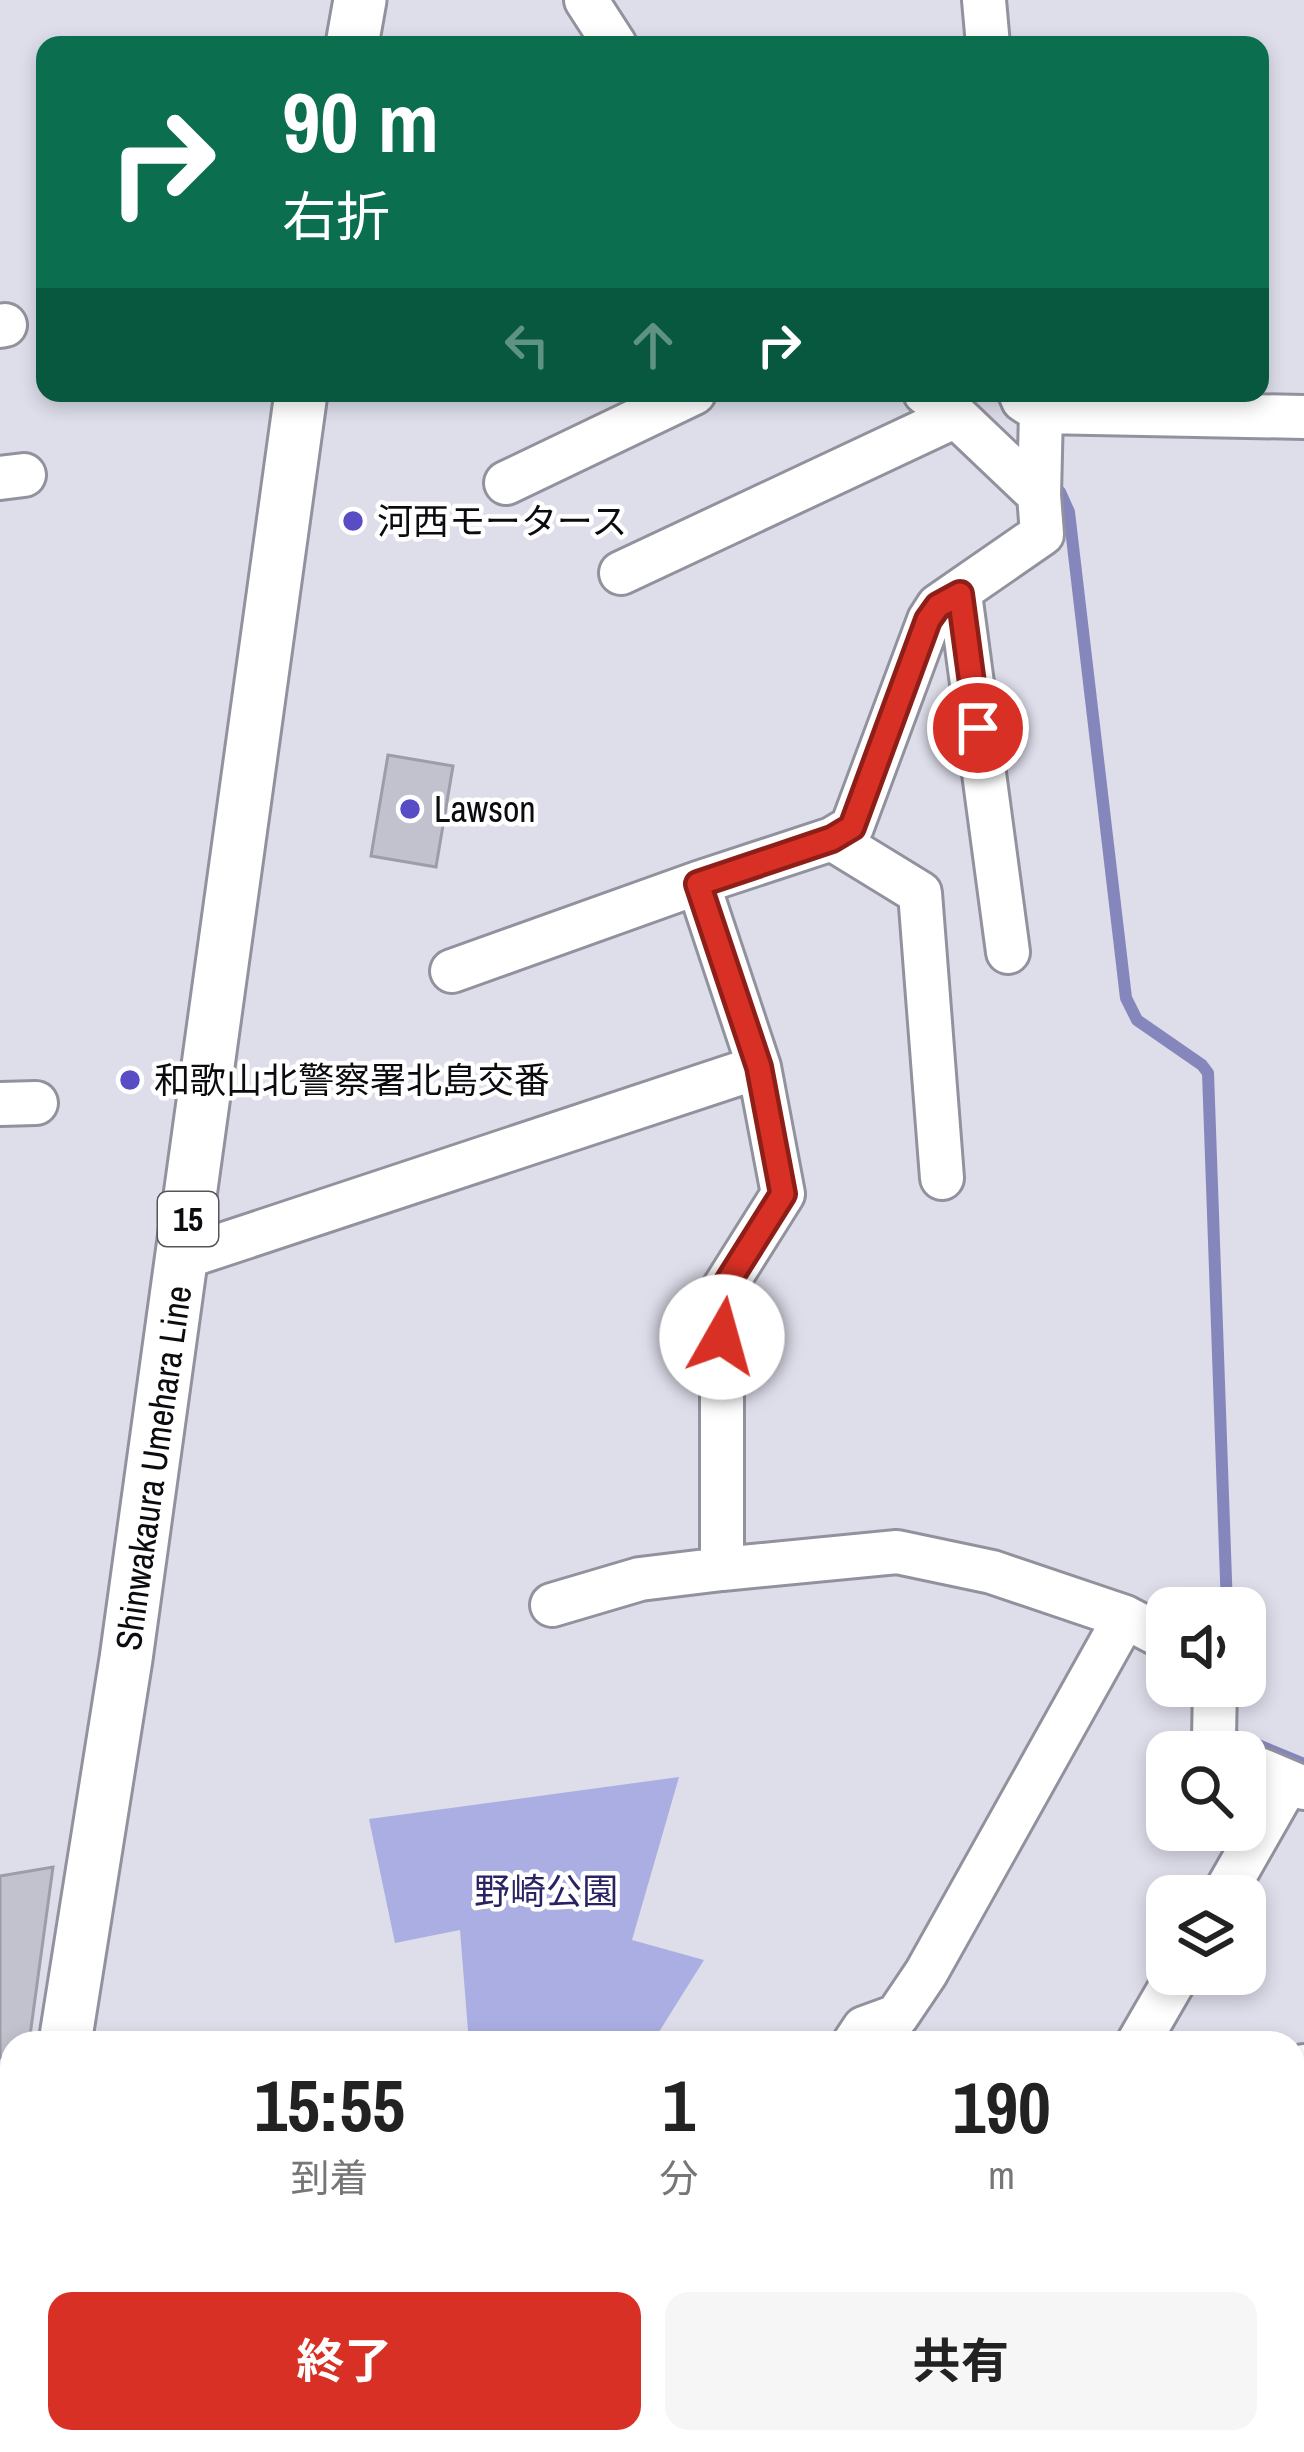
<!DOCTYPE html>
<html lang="ja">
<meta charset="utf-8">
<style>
:root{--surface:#fff;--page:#f6f6f6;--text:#222;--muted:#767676;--accent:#d93025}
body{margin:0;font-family:"Archivo Narrow","Noto Sans JP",sans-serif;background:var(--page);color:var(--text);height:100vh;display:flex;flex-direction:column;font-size:45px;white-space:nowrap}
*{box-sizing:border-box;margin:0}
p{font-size:39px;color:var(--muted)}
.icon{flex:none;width:66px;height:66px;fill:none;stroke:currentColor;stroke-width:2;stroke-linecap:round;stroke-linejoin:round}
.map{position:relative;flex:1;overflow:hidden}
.panel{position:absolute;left:0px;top:2031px;width:1305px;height:423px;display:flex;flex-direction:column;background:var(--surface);border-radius:36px 36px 0 0;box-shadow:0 6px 18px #0003}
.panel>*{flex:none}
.banner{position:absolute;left:36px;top:36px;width:1233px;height:366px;border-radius:24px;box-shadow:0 6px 18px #0003;background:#0b6e4f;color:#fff;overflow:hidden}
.controls{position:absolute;left:1146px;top:1587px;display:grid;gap:24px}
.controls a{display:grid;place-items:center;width:120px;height:120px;border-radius:24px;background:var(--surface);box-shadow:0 6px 18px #0003;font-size:60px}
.pin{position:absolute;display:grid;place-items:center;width:102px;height:102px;color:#fff;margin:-51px;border:6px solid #fff;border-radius:50%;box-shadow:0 3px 12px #0007}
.me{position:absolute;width:132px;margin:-66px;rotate:7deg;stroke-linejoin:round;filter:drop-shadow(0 0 9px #0008)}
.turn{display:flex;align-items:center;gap:42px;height:252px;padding:0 48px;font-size:54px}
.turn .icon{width:156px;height:156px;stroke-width:2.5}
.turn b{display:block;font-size:84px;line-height:102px}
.lanes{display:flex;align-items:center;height:114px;padding:0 48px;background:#0003;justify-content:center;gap:60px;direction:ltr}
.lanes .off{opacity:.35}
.eta{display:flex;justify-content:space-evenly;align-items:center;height:204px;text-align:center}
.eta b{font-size:72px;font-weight:700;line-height:84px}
.action{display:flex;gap:24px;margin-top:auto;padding:24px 48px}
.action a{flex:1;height:138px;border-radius:24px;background:var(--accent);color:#fff;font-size:48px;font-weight:700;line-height:138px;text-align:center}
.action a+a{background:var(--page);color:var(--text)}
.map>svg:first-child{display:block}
.green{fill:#abaee2}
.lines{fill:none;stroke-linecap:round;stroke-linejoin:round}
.stream{stroke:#8587bc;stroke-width:12}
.building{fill:#c1c2ce;stroke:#9c9da8;stroke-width:3}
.minor-casing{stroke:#91929d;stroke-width:48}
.major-casing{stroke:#91929d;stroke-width:57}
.minor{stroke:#fff;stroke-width:42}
.major{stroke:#fff;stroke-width:51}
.route-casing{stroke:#8d1f18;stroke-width:30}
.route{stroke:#d93025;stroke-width:21}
.poi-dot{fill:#584dc5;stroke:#fff;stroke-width:4.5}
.labels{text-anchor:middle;stroke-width:9;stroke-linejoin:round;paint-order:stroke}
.shield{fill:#fff;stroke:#555558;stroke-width:3}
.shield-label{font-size:33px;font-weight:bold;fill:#0c0c10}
.poi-label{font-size:36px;fill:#0c0c10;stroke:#fff;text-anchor:start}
.street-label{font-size:36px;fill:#0c0c10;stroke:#fff}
.park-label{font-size:36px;fill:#292364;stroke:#fff}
</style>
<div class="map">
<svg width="1304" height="2452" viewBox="0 0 1304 2452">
<rect width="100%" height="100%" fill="#dddeea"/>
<path class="green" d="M 679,1777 L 632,1940 L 704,1960 L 652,2043 L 469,2043 L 460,1930 L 395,1943 L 369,1819 Z"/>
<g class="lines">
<path class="stream" d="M 1050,484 L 1060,492 L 1069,512 L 1126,998 L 1137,1020 L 1202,1065 L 1208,1073 L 1227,1608
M 1231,1723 L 1231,1734 L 1304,1764"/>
</g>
<path class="building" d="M 388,755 L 453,766 L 436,867 L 371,856 Z
M 53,1867 L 29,2043 L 12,2043 L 12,2054 L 0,2058 L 0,1876 Z
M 136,2442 L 147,2442 L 182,2452 L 142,2452 Z
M 476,2442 L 599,2442 L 596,2452 L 473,2452 Z
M 646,2442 L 824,2442 L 822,2452 L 642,2452 Z
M 850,2442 L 862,2442 L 892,2452 L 847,2452 Z"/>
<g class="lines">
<g class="minor-casing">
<path id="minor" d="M 586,0 L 615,45
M 984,0 L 988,45
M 0,326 L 5,325
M 925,393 L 956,416 L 1039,495 L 1041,412
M 1020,393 L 1023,400 L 1041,412 L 1304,417
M 0,478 L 24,475
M 506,483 L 694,393
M 621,573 L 956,416
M 960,594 L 1008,952
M 832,839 L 920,893 L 942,1178
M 452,971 L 698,883
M 0,1104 L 36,1103
M 182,1258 L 759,1067 L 698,883 L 832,839 L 852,827 L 929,620 L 938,606 L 1042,534 L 1039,495
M 722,1569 L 897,1552 L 992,1572 L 1125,1617 L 926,1973 L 897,2016 L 864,2028 L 854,2043
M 552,1605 L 640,1579 L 722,1569 L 722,1291 L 783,1194 L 759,1067
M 1125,1617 L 1167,1639
M 1215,1686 L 1214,1738 L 1220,1752
M 1245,1763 L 1304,1788
M 1223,1896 L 1288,1782
M 1138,2043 L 1178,1974
M 1293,2085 L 1304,2066
M 1293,2371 L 1304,2357
M 234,2442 L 263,2452
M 622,2452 L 625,2442
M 1237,2452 L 1244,2442"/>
</g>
<g class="major-casing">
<path id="major" d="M 352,45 L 360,0
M 65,2043 L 126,1659 L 301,393
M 0,2379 L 12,2343
M 80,2442 L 85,2452"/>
</g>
<use href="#minor" class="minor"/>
<use href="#major" class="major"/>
</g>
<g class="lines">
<g class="route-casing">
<path id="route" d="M 722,1337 L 722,1291 L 783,1194 L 759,1067 L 698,884 L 832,839 L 852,827 L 928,620 L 938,606 L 960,594 L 978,728"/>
</g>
<use href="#route" class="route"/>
</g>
<g class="poi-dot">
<circle cx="353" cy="521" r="12"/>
<circle cx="410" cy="809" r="12"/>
<circle cx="130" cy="1080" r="12"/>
</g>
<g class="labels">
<rect class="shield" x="158" y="1192" width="60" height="54" rx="9"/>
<g class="shield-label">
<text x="188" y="1231">15</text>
</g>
<g class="poi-label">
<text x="377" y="534">河西モータース</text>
<text x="434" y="822">Lawson</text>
<text x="154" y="1093">和歌山北警察署北島交番</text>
</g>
<g class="street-label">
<text transform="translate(153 1468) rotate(-82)" y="13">Shinwakaura Umehara Line</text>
</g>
<g class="park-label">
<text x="546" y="1904">野崎公園</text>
</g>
</g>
</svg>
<div class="controls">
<a><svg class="icon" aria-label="sound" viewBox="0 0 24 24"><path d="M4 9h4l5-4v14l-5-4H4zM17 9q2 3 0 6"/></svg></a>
<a><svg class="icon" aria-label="search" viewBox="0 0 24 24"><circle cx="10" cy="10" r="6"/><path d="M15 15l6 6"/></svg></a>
<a><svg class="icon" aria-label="layers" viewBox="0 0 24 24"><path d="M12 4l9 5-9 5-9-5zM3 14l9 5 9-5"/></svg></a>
</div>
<div class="pin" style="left:978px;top:728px;background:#d93025"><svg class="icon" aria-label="arrive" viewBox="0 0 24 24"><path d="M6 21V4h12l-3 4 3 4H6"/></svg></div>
<svg class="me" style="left:722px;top:1337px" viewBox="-20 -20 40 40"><circle r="19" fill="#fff"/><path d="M0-13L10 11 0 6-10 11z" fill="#d93025"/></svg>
<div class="banner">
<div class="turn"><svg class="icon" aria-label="right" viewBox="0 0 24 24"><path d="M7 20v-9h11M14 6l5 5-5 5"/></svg><div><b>90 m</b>右折</div></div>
<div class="lanes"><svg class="icon off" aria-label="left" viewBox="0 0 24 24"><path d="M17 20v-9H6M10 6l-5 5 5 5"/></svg><svg class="icon off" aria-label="ahead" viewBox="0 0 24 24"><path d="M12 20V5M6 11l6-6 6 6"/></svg><svg class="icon" aria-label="right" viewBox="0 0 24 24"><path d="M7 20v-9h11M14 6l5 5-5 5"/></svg></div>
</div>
<section class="panel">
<div class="eta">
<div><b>15:55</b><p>到着</p></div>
<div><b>1</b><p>分</p></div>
<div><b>190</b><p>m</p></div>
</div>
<div class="action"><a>終了</a><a>共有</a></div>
</section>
</div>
